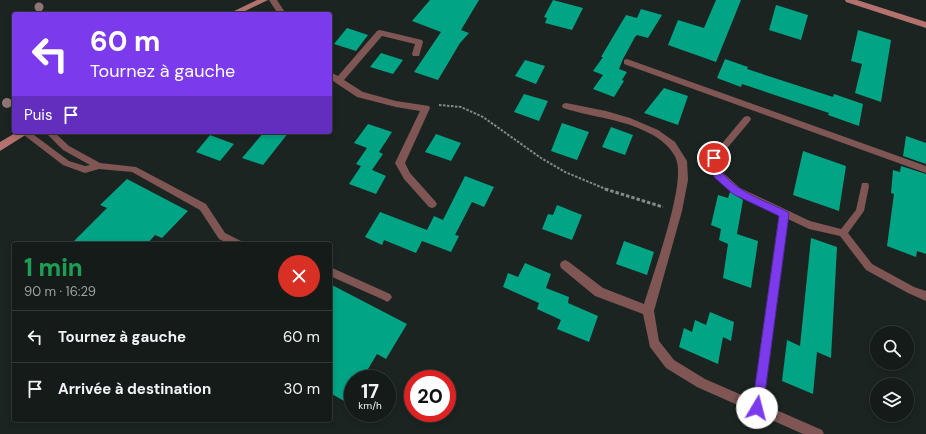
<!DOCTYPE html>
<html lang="fr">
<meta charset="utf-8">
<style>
:root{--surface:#151b19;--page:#222826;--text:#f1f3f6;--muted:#9da1a2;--line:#343938}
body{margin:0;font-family:"DM Sans",sans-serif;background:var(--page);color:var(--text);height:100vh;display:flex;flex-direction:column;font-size:15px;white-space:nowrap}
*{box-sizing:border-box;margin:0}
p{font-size:13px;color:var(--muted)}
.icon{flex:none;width:22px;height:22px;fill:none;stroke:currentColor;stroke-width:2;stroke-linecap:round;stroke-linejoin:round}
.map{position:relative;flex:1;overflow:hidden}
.sheet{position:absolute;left:12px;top:242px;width:320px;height:180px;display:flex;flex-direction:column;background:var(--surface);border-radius:4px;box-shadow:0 2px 6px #0003,0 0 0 1px var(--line)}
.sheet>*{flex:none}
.hud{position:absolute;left:12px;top:12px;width:320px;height:122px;border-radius:4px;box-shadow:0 2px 6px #0003,0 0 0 1px var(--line);background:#7c3aed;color:#fff;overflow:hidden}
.tools{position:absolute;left:870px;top:326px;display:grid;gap:8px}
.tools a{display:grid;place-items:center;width:44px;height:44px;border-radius:50%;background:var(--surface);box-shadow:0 2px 6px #0003,0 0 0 1px var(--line);font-size:20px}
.speed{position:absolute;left:344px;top:370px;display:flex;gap:8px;font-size:20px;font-weight:700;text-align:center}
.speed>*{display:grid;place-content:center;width:52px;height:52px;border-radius:50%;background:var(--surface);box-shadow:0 2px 6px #0003,0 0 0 1px var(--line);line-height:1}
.speed small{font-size:10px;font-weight:400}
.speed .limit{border:6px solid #d22;background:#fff;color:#111}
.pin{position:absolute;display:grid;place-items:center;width:34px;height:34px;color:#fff;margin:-17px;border:2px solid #fff;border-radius:50%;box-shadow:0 1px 4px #0007}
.me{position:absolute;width:44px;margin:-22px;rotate:8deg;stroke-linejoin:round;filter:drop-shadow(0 0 3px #0008)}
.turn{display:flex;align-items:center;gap:14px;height:84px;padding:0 12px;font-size:18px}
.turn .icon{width:52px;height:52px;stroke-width:2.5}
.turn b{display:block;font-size:28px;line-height:34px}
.then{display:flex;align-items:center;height:38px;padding:0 12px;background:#0003;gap:8px;font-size:15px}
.round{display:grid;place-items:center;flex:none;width:42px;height:42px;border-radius:21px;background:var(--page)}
.head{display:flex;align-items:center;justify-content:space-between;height:68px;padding:0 12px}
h1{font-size:24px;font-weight:800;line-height:30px;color:#1e9e55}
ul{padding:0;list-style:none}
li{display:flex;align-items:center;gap:12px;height:52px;padding:0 12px;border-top:1px solid var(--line)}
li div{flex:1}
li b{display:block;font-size:15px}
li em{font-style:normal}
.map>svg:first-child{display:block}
.building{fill:#01a485}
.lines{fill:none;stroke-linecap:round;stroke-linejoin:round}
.path-far1{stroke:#838a87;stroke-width:2;stroke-dasharray:2.5 1.5;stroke-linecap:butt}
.path{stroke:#838a87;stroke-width:3;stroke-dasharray:3.5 2;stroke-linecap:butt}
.lane{fill:#7f5654;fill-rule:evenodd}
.street{fill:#7f5654;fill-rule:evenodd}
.secondary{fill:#b4726f;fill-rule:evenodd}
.tree{fill:#907674}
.route{fill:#7c3aed;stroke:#51269a}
</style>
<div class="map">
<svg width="926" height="434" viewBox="0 0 926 434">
<rect width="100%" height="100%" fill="#1c2421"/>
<path class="building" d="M 430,0 L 479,0 L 461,30 L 469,33 L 460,43 L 438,80 L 414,72 L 441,32 L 412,21 Z
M 553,0 L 583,8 L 572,30 L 545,23 L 547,18 L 544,17 Z
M 716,0 L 741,0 L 716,62 L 668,45 L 678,20 L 704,28 Z
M 776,5 L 808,15 L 801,40 L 769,30 Z
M 641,9 L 662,15 L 648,38 L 637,35 L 635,37 L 623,59 L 619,69 L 627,72 L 622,80 L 624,81 L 614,97 L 593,89 L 603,75 L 593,71 L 603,57 L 601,57 L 626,15 L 637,18 Z
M 347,28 L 368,35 L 356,51 L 334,44 Z
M 858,30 L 891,40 L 881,102 L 855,93 L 862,64 L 851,61 Z
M 381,53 L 403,60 L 393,74 L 370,67 Z
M 725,59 L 748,67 L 747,69 L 833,97 L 834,94 L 863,104 L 859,126 L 828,115 L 829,113 L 742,84 L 741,87 L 717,78 Z
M 525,60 L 545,66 L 536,84 L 515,76 Z
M 664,88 L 688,96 L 678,125 L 644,113 Z
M 524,94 L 548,101 L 539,121 L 514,112 Z
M 562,123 L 589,132 L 577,160 L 551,151 Z
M 368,124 L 392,132 L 379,152 L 383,154 L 372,170 L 370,169 L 386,176 L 376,194 L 349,184 L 361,166 L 356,164 L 367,148 L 354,143 Z
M 611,127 L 633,135 L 625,155 L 602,147 Z
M 264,132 L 289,132 L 263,165 L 242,158 Z
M 436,134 L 461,143 L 451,161 L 425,152 Z
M 210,135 L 234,144 L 220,161 L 196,152 Z
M 906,136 L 926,143 L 926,164 L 903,156 Z
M 803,151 L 846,166 L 839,211 L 793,195 Z
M 901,166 L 926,174 L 926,254 L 917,251 L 916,257 L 887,246 L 894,194 L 891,193 L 893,170 L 900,172 Z
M 465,176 L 494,187 L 484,207 L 472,202 L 455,235 L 459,236 L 451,252 L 422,241 L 416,253 L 384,240 L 382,245 L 365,237 L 380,212 L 427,230 L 434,216 L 443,220 Z
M 127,179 L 188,211 L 162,238 L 155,235 L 147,244 L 71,244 L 107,208 L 100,205 Z
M 730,192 L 743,200 L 737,234 L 758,241 L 751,288 L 723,278 L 728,244 L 719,240 L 721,229 L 711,225 L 718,195 L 728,198 Z
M 557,205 L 582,215 L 572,240 L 542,229 L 548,214 L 553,215 Z
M 811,238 L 837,247 L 831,358 L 817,352 L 813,394 L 782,381 L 787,340 L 800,346 Z
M 624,241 L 654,252 L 647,275 L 616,264 Z
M 525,263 L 551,274 L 546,288 L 569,297 L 568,303 L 598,316 L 589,342 L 557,329 L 561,320 L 537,309 L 539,303 L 503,287 L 508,273 L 518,277 Z
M 330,284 L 407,324 L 386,359 L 377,354 L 362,379 L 353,379 L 353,406 L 330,393 Z
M 710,312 L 734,322 L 731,341 L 723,337 L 718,364 L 679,347 L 684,328 L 692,332 L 695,320 L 706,325 Z"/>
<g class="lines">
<path class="path-far1" d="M 439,105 L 461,107 L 483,117 L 541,158 L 565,172 L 608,190"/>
<path class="path" d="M 605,189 L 663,207"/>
<path class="lane" d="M 627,59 L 926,166 L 926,173 L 624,64 L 624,60 Z
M 747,116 L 750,117 L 751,119 L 750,121 L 718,159 L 722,172 L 740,188 L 810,221 L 841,229 L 856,210 L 862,183 L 868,183 L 869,186 L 864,211 L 848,233 L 872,264 L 914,287 L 926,291 L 926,301 L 908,293 L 866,270 L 840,236 L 809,229 L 788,219 L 762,408 L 761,412 L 757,413 L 753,412 L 752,408 L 779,215 L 734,194 L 715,176 L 710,158 L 744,117 Z
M 20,132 L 30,132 L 69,161 L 85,166 L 90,165 L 63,150 L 45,132 L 54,132 L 69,146 L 100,163 L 136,167 L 206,204 L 225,233 L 241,241 L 243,244 L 229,244 L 219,239 L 200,210 L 132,172 L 99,169 L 85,173 L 82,172 L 63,165 Z
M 330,267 L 390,294 L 392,297 L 390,300 L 387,302 L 384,300 L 330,276 Z"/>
<path class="street" d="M 269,0 L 277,0 L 286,14 L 278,14 Z
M 380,30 L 422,40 L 423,42 L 419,56 L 413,56 L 412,54 L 415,44 L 382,36 L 344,80 L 363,92 L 396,101 L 429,106 L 430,108 L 405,163 L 410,173 L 435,201 L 437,204 L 435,207 L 432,208 L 429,207 L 404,179 L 395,163 L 420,111 L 396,107 L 357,97 L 330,79 L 330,72 L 338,76 L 377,31 Z
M 566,103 L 606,111 L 630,118 L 658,130 L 675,142 L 687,161 L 688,180 L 682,211 L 654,311 L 659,341 L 674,360 L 705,379 L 822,430 L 824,434 L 803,434 L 697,387 L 666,368 L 650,347 L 643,314 L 595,296 L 561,268 L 560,265 L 561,262 L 565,260 L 569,262 L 603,288 L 644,304 C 653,274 684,190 677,162 C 675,151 661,139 651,134 C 621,118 594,118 563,108 L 562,106 L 563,104 Z"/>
<path class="secondary" d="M 257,0 L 268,0 L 239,14 L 228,14 Z
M 845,0 L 857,0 L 926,22 L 926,28 L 846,2 Z
M 17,132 L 29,132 L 27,134 L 0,151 L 0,142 Z"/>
</g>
<g class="tree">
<circle cx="39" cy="7" r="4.5"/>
<circle cx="7" cy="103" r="5"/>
</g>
<path class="route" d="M 714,155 C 721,157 718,168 723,174 C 739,193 766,201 788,212 L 789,214 L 763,408 L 761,412 L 757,413 L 753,412 L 752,408 L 779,216 L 733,194 L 714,177 L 709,158 Z"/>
</svg>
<div class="tools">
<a><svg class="icon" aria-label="search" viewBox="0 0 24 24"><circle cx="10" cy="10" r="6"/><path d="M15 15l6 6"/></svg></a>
<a><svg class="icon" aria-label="layers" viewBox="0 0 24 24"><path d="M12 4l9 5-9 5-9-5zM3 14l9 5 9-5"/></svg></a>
</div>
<div class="speed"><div>17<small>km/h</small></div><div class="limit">20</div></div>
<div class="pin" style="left:714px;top:158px;background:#d93025"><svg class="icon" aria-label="arrive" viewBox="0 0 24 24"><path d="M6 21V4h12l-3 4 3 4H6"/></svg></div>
<svg class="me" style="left:757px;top:408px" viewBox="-20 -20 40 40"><circle r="19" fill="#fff"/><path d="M0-13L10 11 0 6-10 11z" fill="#7c3aed"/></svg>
<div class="hud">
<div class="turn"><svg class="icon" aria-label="left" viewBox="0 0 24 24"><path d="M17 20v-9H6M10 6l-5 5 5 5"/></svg><div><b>60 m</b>Tournez à gauche</div></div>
<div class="then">Puis<svg class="icon" aria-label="arrive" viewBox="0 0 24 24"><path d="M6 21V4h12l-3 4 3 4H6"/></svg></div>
</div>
<section class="sheet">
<div class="head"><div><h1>1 min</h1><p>90 m · 16:29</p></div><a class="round" style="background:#d93025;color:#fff"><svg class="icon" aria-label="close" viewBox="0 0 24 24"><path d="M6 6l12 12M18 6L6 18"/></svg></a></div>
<ul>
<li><svg class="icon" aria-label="left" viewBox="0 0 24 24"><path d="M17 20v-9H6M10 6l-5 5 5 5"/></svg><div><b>Tournez à gauche</b></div><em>60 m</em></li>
<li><svg class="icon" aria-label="arrive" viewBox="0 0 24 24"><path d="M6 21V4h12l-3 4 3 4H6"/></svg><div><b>Arrivée à destination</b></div><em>30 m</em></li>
</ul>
</section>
</div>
